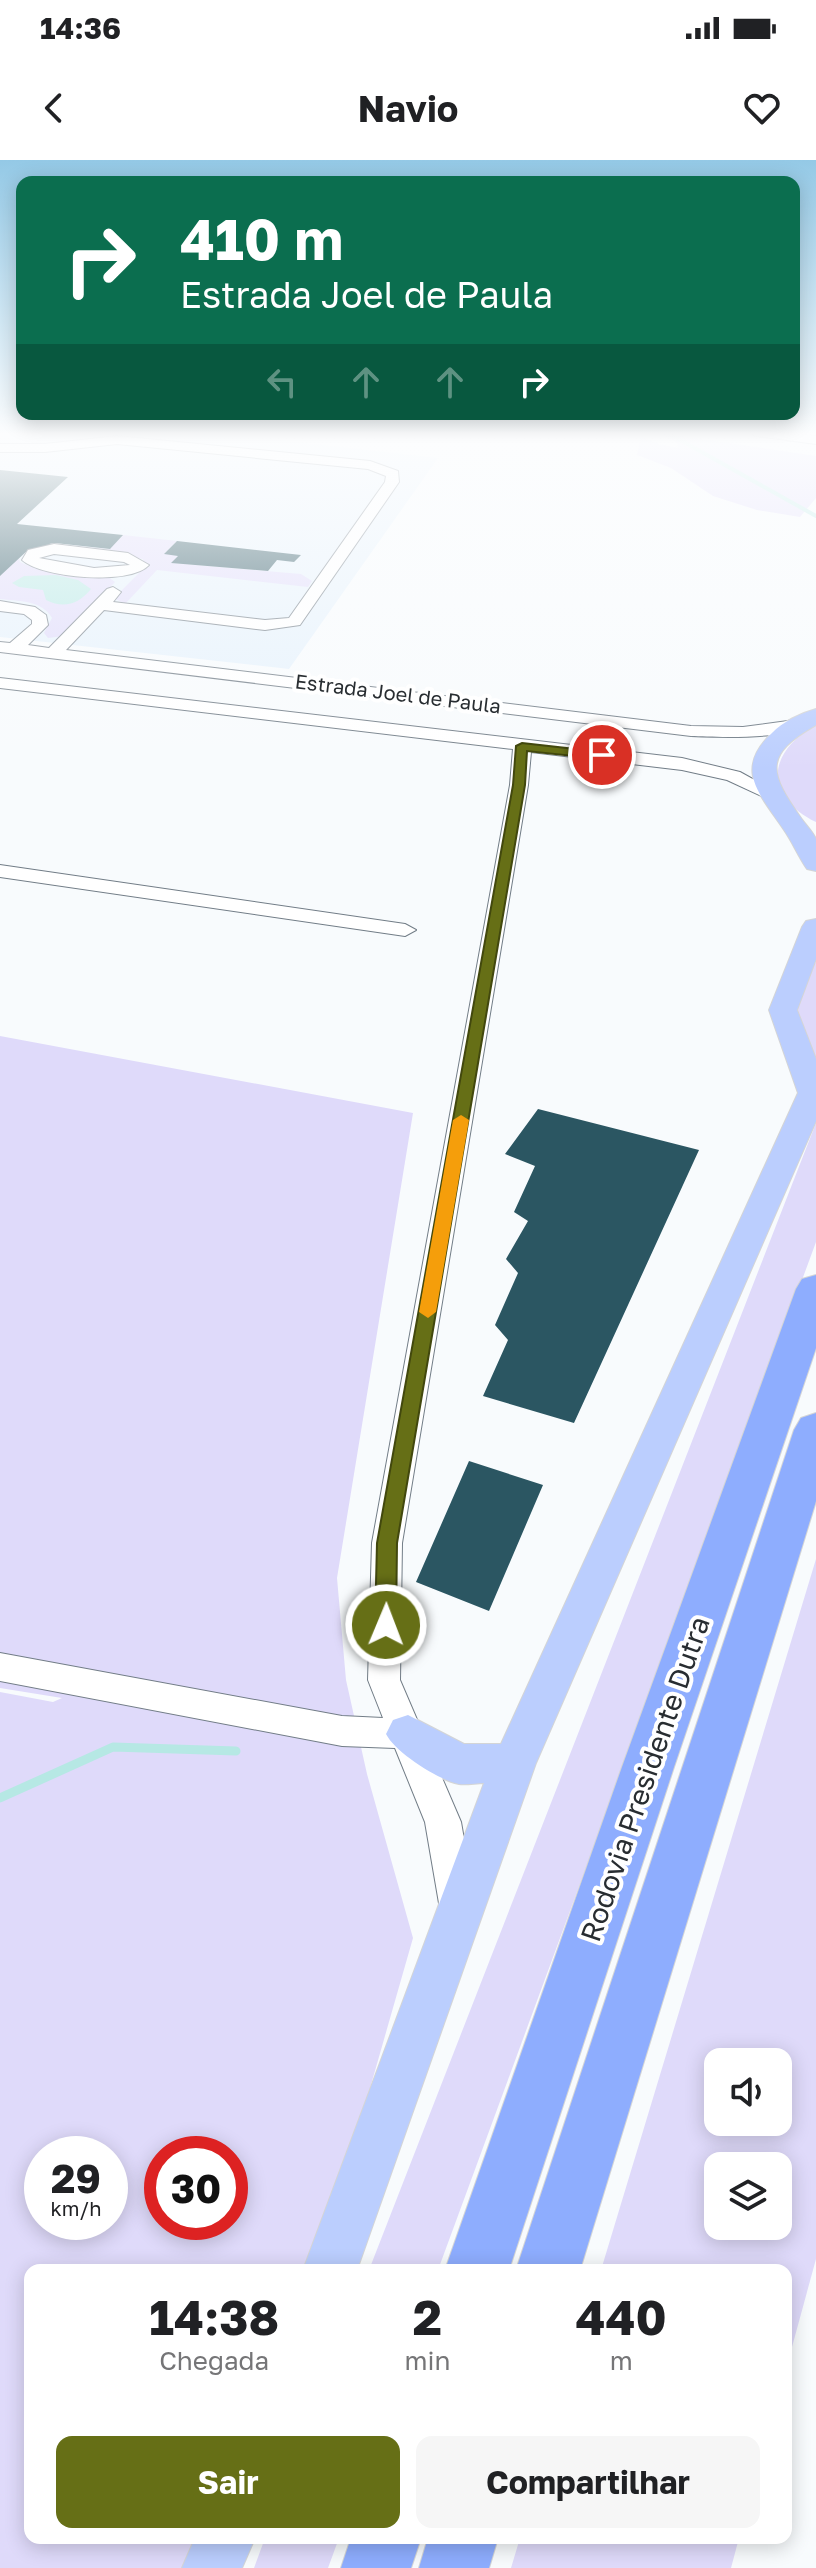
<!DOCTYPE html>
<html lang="pt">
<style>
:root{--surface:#fff;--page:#f6f6f6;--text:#202124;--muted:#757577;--accent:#666f16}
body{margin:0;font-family:"Golos Text",sans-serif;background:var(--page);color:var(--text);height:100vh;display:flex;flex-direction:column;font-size:30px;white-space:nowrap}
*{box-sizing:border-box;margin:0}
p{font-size:26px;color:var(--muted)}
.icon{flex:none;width:44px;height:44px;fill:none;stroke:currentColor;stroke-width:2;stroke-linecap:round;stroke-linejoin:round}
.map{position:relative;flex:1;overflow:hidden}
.panel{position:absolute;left:24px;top:2104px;width:768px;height:280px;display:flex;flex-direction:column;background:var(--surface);border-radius:16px;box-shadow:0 4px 20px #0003}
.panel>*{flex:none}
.guide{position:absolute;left:16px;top:16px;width:784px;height:244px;border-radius:16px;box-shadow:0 4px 20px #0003;background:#0b6e4f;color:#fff;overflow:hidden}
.controls{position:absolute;left:704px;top:1888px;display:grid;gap:16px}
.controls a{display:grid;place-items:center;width:88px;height:88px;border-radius:16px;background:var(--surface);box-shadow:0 4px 20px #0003;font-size:40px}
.speed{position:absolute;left:24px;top:1976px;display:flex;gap:16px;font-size:40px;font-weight:700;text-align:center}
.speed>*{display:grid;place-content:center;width:104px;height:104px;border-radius:50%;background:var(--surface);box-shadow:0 4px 20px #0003;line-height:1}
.speed small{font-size:20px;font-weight:400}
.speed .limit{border:12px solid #d22;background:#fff;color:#111}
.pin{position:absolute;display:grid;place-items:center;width:68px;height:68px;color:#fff;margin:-34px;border:4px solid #fff;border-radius:50%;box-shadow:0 2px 8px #0007}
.me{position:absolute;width:88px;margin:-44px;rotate:1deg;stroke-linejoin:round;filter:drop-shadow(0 0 6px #0008)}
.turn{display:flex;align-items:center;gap:28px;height:168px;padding:0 32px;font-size:36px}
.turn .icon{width:104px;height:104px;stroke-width:2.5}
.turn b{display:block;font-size:56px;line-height:68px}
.lanes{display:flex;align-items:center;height:76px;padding:0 32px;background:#0003;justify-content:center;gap:40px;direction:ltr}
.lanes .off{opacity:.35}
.eta{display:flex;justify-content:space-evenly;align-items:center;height:136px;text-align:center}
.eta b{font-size:48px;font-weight:700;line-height:56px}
.primary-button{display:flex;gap:16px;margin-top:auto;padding:16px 32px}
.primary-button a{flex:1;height:92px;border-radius:16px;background:var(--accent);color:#fff;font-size:32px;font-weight:700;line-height:92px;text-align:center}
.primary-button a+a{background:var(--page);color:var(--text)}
.status{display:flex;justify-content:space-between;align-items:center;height:56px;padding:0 40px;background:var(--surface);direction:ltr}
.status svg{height:22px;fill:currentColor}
header{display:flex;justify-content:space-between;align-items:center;height:104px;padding:0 32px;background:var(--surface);font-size:36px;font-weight:700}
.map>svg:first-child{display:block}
.built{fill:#e6f2fc}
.green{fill:#dfdafa;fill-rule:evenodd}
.water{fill:#b6e8e4}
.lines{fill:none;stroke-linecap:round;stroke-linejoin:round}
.stream-far1{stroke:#b6e8e4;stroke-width:4}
.stream{stroke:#b6e8e4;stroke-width:9}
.building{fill:#2b5662}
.minor-casing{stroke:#727d87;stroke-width:2}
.major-casing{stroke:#d4d5d6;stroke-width:2}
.highway-casing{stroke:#d4d5d6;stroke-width:2}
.minor{fill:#fff;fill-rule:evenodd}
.major{fill:#bbcefe;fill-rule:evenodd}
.highway{fill:#8eadfe;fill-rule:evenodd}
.route{fill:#666f16;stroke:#42480e;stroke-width:2}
.slow{fill:#f59e0b}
.labels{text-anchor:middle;stroke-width:8;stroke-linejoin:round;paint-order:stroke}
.far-street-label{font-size:20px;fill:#282d31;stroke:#fff}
.near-street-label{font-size:28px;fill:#282d31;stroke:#fff}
</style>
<div class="status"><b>14:36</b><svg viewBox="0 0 49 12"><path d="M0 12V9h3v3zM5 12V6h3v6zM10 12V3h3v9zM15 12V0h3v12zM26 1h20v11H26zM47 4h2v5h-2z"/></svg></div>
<header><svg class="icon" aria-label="back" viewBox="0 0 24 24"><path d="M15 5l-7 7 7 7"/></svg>Navio<svg class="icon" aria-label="heart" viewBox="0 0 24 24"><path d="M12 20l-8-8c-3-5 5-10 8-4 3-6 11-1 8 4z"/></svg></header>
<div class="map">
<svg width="816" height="2408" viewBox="0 0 816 2408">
<rect width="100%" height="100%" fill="#f8fbfd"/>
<path class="built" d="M 0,272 L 208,272 L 438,298 L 289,509 L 0,477 Z"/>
<path class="green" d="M 661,273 L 816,296 L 816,338 L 800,357 L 757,350 L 713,336 L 671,308 L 637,295 L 641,276 L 658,284 L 678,288 L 677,283 Z
M 123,375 L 177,381 L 165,393 L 178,396 L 172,403 L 301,414 L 312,421 L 308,427 L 157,410 L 125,444 L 114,438 L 144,408 L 143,399 L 49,384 L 109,389 Z
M 19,398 L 20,402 L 29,406 L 107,416 L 115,422 L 64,476 L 48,478 L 44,473 L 52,458 C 42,440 18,441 0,439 L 0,416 Z
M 816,565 L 816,662 C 763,636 767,592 816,565 Z
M 816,801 L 816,907 L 797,854 L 799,840 Z
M 0,876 L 413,953 L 337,1418 L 346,1520 L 367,1614 L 413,1778 L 318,2110 L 30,2110 L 30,2378 L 225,2378 L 212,2408 L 0,2408 L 0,1532 L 53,1542 L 62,1538 L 0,1528 ZM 42,1994 L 110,1994 L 110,2062 L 42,2062 ZM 162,1994 L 230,1994 L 230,2062 L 162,2062 Z
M 816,963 L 816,1082 L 438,2110 L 369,2110 Z
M 816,1399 L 816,2099 L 786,2209 L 786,2110 L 601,2110 ZM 718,1902 L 778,1902 L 778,1962 L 718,1962 ZM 718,2006 L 778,2006 L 778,2066 L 718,2066 Z
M 265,2378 L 339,2378 L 328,2408 L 254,2408 Z
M 520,2378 L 739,2378 L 731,2408 L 511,2408 Z"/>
<path class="water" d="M 56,415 L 78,420 L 91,429 C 79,444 64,449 46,440 L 43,430 L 19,427 L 12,423 L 24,416 Z"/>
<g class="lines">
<path class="stream-far1" d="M 666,272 L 816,356"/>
<path class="stream" d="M 0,1638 L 113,1587 L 236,1591"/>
</g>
<path class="building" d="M 0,310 L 68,317 L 17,364 L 123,375 L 110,389 L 55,383 L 49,384 L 58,390 L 37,396 L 28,390 L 0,416 Z
M 177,381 L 301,395 L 294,402 L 277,400 L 268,411 L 171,403 L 178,396 L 164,394 Z
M 538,949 L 699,990 L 574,1263 L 483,1236 L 508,1180 L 495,1165 L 518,1113 L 506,1099 L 528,1061 L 514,1052 L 535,1006 L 505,994 Z
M 469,1301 L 543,1325 L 489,1451 L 416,1422 Z"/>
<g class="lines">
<g class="minor-casing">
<path id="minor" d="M 749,272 L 816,276 L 816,284 L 756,276 Z
M 117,276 L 370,301 L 398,311 L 399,322 L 300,465 L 265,470 L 104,450 L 66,490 L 691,566 L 743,567 L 795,560 L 804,565 C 789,580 714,577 691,576 L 0,492 L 0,482 L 10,483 L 32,464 L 32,460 L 24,454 L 0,451 L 0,441 L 35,447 L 46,455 L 48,465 L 28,485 L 49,488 L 107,429 L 113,427 L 121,432 L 113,442 L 265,460 L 289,458 L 385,322 L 386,316 L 368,309 L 117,284 L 45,292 L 0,292 L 0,284 L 45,284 Z
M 54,384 L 128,393 L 149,405 C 130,426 42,418 22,400 L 28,390 ZM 54,394 L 124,402 L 130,405 L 94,408 L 39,398 Z
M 0,518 L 682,598 L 740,612 L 778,633 L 768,639 L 727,620 L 682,610 L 531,592 L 528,625 L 402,1383 L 400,1520 L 461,1662 L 476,1749 L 471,1761 L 458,1766 L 445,1761 L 440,1749 L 425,1662 L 395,1588 L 342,1586 L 0,1521 L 0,1493 L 342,1556 L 383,1558 L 368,1520 L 372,1383 L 510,625 L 513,589 L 0,528 Z
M 0,705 L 405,764 L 416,770 L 405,776 L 0,717 Z"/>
</g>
<g class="major-casing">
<path id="major" d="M 816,549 L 816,565 C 763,595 769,613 801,658 C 805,664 813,672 816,679 C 816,688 816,702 816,711 L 807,709 C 798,696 793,683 784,670 C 760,634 733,610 772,573 C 782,562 801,553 816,549 Z
M 816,759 L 816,799 L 797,850 L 816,899 L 816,961 L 536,1603 L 357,2110 L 303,2110 L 484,1623 C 476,1623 467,1625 459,1624 C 438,1620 395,1592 386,1574 L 393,1560 L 408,1555 L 464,1584 L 501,1584 L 798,933 L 769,850 L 802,767 L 806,761 Z
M 195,2378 L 255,2378 L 242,2408 L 182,2408 Z"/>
</g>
<g class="highway-casing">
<path id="highway" d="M 816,1115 L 816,1188 L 674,1607 L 509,2110 L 445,2110 L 622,1607 L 796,1129 L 802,1119 Z
M 816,1253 L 816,1341 L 580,2110 L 516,2110 L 794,1270 L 801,1258 Z
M 351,2378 L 421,2378 L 411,2408 L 341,2408 Z
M 428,2378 L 498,2378 L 489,2408 L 419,2408 Z"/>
</g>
<use href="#minor" class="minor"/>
<use href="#major" class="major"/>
<use href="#highway" class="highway"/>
</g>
<linearGradient id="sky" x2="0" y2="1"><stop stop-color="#94c9e6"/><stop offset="0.45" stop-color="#fcfdfe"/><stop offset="1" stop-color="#fcfdfe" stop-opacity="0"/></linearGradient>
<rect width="816" height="609" fill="url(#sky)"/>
<path class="route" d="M 522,583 L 602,592 L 608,595 L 602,599 L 527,591 L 525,625 L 397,1383 L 396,1465 L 393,1471 L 386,1474 L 378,1471 L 375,1465 L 377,1383 L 513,625 L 516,586 Z"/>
<path class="slow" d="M 461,955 L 469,960 L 436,1152 L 428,1158 L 419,1152 L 453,960 Z"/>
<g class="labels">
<g class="far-street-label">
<text transform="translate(398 534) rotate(7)" y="7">Estrada Joel de Paula</text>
</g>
<g class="near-street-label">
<text transform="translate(645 1619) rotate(-71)" y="10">Rodovia Presidente Dutra</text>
</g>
</g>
</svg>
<div class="controls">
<a><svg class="icon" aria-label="sound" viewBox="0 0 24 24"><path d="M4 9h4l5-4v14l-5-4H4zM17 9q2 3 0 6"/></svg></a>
<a><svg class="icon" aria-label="layers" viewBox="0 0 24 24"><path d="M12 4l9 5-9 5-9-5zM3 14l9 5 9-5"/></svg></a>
</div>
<div class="speed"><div>29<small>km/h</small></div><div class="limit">30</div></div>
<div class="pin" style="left:602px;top:595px;background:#d93025"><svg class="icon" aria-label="arrive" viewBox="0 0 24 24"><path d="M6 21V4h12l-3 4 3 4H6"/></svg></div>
<svg class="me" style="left:386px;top:1465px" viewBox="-20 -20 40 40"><circle r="17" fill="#666f16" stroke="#fff" stroke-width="3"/><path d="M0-11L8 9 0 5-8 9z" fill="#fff"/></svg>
<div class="guide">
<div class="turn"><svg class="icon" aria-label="right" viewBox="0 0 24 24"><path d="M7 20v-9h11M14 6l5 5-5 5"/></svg><div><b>410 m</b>Estrada Joel de Paula</div></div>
<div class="lanes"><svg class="icon off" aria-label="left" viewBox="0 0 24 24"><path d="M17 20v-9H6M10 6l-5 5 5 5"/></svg><svg class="icon off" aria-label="ahead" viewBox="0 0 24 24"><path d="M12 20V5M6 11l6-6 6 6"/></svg><svg class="icon off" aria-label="ahead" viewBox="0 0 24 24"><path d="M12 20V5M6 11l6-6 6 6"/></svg><svg class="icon" aria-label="right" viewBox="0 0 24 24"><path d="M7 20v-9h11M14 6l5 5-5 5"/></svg></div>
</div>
<section class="panel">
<div class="eta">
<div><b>14:38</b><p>Chegada</p></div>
<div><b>2</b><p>min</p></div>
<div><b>440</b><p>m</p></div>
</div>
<div class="primary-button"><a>Sair</a><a>Compartilhar</a></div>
</section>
</div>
